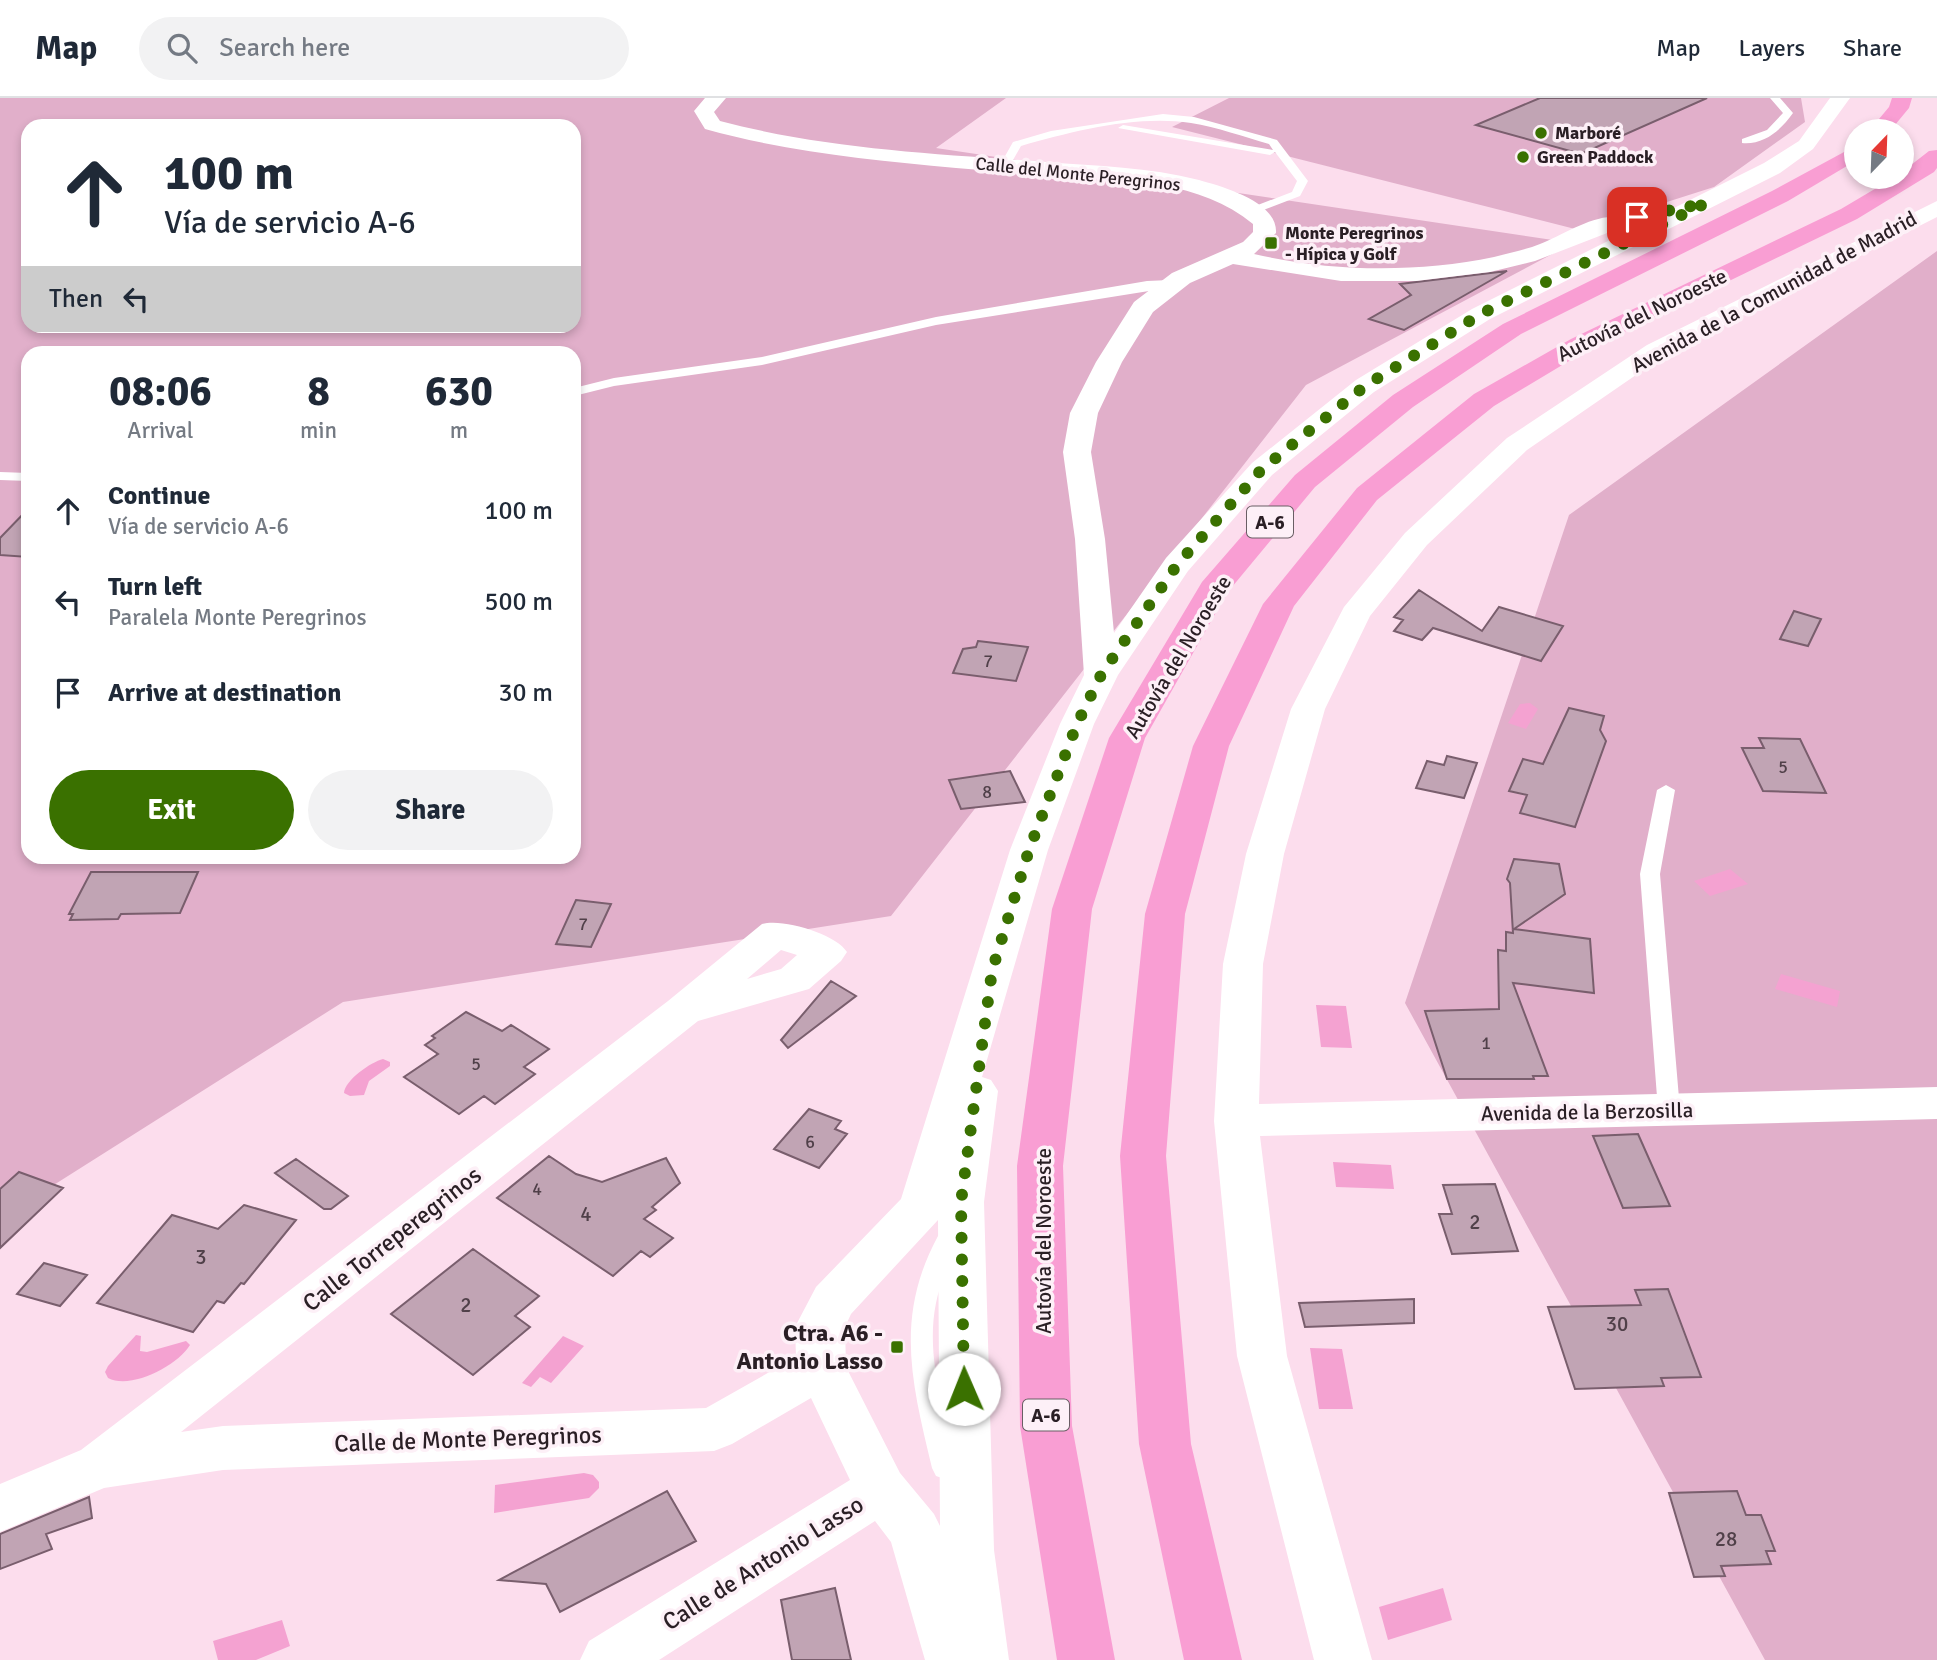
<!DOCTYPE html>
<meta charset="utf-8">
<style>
:root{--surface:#fff;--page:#f2f2f3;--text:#1f2937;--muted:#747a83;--line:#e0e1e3;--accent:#3a7100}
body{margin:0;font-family:Signika,sans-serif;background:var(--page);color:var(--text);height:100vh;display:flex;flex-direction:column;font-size:26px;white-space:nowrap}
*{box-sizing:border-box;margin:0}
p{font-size:23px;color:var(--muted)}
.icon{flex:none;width:38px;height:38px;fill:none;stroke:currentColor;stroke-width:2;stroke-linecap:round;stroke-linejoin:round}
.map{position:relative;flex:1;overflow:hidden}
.details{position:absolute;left:21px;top:248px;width:560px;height:518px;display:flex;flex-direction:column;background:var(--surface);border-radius:21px;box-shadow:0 4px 10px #0003}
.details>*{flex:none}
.hud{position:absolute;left:21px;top:21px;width:560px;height:214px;border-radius:21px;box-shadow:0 4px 10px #0003;background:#fff;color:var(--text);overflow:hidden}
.needle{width:46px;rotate:23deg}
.fabs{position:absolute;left:1844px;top:21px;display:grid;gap:14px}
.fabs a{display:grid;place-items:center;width:70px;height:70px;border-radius:50%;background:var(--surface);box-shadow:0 4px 10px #0003;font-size:35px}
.pin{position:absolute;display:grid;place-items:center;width:60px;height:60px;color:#fff;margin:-30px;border-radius:14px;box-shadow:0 4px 10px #0006}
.me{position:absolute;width:77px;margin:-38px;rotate:359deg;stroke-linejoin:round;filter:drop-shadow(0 0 5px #0008)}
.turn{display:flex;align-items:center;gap:24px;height:147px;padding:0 28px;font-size:32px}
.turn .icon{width:91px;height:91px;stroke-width:2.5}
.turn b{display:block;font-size:49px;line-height:60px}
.then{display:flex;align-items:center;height:66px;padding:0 28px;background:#0003;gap:14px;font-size:26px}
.eta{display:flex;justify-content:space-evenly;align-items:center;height:119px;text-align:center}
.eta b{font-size:42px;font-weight:700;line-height:49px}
.action{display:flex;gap:14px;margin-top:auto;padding:14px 28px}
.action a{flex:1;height:80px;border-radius:42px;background:var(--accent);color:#fff;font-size:28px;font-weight:700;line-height:80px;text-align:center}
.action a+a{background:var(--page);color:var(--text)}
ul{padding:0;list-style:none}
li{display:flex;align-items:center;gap:21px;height:91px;padding:0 28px}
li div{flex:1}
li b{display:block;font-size:26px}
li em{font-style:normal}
header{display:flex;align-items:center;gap:42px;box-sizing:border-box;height:98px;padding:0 35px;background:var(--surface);border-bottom:2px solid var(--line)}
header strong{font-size:33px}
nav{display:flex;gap:38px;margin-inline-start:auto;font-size:24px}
.search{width:490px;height:63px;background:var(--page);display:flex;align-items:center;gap:18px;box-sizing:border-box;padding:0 24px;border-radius:38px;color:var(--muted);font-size:26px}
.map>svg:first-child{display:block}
.green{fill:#e1afca;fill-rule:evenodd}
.water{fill:#f4a2d1}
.building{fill:#c1a4b4;stroke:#795e6d;stroke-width:2}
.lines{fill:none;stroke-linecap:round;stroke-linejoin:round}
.service{fill:#fff;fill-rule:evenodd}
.minor{fill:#fff;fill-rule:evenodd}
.motorway{fill:#f99ed3;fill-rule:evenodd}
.route{stroke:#3a7100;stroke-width:12;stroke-dasharray:0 21.6}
.poi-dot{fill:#3a7100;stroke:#fdf0f7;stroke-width:2.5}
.labels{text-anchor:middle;stroke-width:7;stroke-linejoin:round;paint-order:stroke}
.far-poi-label{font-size:18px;font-weight:bold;fill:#2a1f25;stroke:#fdf0f7;text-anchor:start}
.far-street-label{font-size:18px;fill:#2a1f25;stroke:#fdf0f7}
.number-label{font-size:18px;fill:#504049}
.shield{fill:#fdf0f7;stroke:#695e64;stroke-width:2}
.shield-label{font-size:19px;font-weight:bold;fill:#2a1f25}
.street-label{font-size:21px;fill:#2a1f25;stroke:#fdf0f7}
.near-number-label{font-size:21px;fill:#504049}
.near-street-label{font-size:24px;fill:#2a1f25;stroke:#fdf0f7}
.near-poi-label{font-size:24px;font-weight:bold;fill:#2a1f25;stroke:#fdf0f7;text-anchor:end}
</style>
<header>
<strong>Map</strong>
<div class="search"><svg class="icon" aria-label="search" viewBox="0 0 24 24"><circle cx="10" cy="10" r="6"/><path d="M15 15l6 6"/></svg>Search here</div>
<nav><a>Map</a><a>Layers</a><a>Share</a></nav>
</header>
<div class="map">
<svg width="1937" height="1562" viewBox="0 0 1937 1562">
<rect width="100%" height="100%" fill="#fcdded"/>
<path class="green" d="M 0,0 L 1006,0 L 936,50 L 1573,145 L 1306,287 L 891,818 L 343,904 L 0,1121 ZM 28,28 L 574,28 L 574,228 L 28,228 ZM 28,256 L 574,256 L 574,760 L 28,760 Z
M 1229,0 L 1801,0 L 1805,24 L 1714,89 L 1579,132 L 1172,29 Z
M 1937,153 L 1937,1562 L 1765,1562 L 1405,905 L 1569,417 Z"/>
<path class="water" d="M 1530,605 L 1538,611 L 1526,631 L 1508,625 L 1520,606 Z
M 1730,771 L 1748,786 L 1710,798 L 1694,783 Z
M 1781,876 L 1840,893 L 1837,909 L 1775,891 Z
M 1316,907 L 1346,908 L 1352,950 L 1321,949 Z
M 383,961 L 390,964 L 390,968 L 369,983 L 364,997 L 350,998 L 344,995 C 345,982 371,964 383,961 Z
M 1333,1064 L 1391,1067 L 1394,1091 L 1336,1089 Z
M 136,1237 L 141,1238 L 140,1253 L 147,1254 L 186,1243 L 190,1247 C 177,1268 131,1292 108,1280 L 105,1274 L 108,1268 Z
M 563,1238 L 584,1248 L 551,1285 L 540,1279 L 531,1289 L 522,1285 Z
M 1310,1250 L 1342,1251 L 1353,1311 L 1319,1311 Z
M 584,1375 L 593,1377 L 599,1384 L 599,1390 L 589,1400 L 494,1415 L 495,1387 Z
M 1443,1490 L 1452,1522 L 1388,1542 L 1379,1509 Z
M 282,1522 L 290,1548 L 256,1562 L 218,1562 L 213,1543 Z"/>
<path class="building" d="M 1540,0 L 1707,0 L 1581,56 L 1476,27 Z
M 1507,173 L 1404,232 L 1369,221 L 1411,197 L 1400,186 Z
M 28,411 L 28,459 L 0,457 L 0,440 Z
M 1419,492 L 1482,533 L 1499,509 L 1563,528 L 1541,563 L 1433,530 L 1422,542 L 1394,533 L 1403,522 L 1394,519 Z
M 1794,513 L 1821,521 L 1808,548 L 1780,541 Z
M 978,543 L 1028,549 L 1016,583 L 953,575 L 963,551 L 976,549 Z
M 1569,610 L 1604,618 L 1600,632 L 1606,643 L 1575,729 L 1520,715 L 1527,697 L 1509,693 L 1523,661 L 1543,666 Z
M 1759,640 L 1800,641 L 1826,695 L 1763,693 L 1742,650 L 1764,650 Z
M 1447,658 L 1477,665 L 1464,700 L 1416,690 L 1427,663 L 1444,667 Z
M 1010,673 L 1025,704 L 961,711 L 949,682 Z
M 1514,761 L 1559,766 L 1565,796 L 1514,831 L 1590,841 L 1594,895 L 1513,885 L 1548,978 L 1533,978 L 1534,981 L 1447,981 L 1425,913 L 1499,911 L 1498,852 L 1506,853 L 1506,834 L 1513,835 L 1510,785 L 1507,781 Z
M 91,774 L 198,774 L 180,815 L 121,816 L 118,821 L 70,822 L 73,816 L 69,816 Z
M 576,802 L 611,806 L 591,849 L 556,846 Z
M 831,883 L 856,898 L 788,950 L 781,942 Z
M 466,914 L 502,933 L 511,927 L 549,951 L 524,969 L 535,976 L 495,1006 L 484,998 L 459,1016 L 404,979 L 438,956 L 425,947 L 435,940 L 432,938 Z
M 809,1011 L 841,1023 L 835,1031 L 847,1036 L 819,1070 L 774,1051 Z
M 1638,1036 L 1670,1108 L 1623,1110 L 1593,1038 Z
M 549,1058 L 576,1076 L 602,1084 L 666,1060 L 680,1085 L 652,1109 L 656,1112 L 644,1121 L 673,1140 L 650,1159 L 641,1153 L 613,1178 L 497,1100 Z
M 296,1061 L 348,1098 L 331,1111 L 324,1111 L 275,1075 Z
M 19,1074 L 63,1090 L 0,1150 L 0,1091 Z
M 1495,1086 L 1518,1153 L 1452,1156 L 1439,1116 L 1452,1116 L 1443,1087 Z
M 244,1107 L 296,1122 L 244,1186 L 241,1185 L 224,1205 L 217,1203 L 193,1234 L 97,1205 L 172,1117 L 218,1131 Z
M 473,1151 L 539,1198 L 515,1218 L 530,1229 L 473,1277 L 391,1216 Z
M 44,1165 L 87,1177 L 60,1208 L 17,1196 Z
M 1668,1191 L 1701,1279 L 1661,1280 L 1664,1288 L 1575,1291 L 1548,1209 L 1641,1207 L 1635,1192 Z
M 1414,1201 L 1414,1225 L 1305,1229 L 1299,1205 Z
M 667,1393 L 696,1443 L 560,1514 L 546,1486 L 499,1482 Z
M 1737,1393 L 1746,1417 L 1761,1417 L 1775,1453 L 1766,1453 L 1771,1466 L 1721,1468 L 1725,1478 L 1694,1479 L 1669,1395 Z
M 89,1399 L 92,1420 L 46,1436 L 52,1451 L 0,1471 L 0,1436 Z
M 835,1490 L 851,1562 L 792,1562 L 781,1502 Z"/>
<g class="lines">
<path class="service" d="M 1770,0 L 1780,0 L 1793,15 C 1781,32 1764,47 1742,45 L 1742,41 L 1767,32 L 1783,15 Z
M 1163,16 L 1194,19 L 1277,42 L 1308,83 L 1300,98 L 1258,114 L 1250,114 L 1250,110 L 1292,94 L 1297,83 L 1275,54 L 1270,57 L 1118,30 L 1123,27 L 1273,52 L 1269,46 C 1244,39 1217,29 1191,25 C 1136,17 1074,33 1021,48 L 1009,69 L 1000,67 L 1013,44 L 1051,33 Z
M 1170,182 L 1176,186 L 1174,189 L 936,227 L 762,267 L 614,288 L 574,298 L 574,290 L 614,280 L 762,259 L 936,219 L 1147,183 Z
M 0,374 L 28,375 L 28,383 L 0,382 Z
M 1666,687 L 1675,692 L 1660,776 L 1680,1012 L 1677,1018 L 1661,1018 L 1658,1012 L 1640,776 L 1657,692 Z
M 946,1135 L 954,1138 L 958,1144 C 951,1164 940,1184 936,1205 C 925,1259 945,1318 958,1370 L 954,1378 L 945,1381 L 936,1378 L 932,1370 C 912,1286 894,1219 938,1138 Z"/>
<path class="minor" d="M 705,0 L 726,0 L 714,14 L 720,23 C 825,51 938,56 1046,64 C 1097,68 1149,69 1199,82 C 1224,89 1278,104 1276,135 L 1254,156 C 1332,174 1416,175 1494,159 C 1509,155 1525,152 1540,146 C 1562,138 1596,114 1620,120 L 1623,125 L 1620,130 L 1535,163 L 1490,174 L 1416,183 L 1341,183 L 1233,166 L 1190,185 L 1153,214 L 1122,264 L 1098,315 L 1091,354 L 1105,441 L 1114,535 L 1166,460 L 1252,365 L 1356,282 L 1472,211 L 1764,65 L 1799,43 L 1830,0 L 1850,0 L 1813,51 L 1780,75 L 1490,221 L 1374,294 L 1272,377 L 1188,473 L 1118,577 L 1094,626 L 1048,752 L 982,979 L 991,982 L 998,993 L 984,1104 L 994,1452 L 1009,1562 L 925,1562 L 891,1444 L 875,1423 L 659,1562 L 580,1562 L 589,1543 L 850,1382 L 811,1300 L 732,1346 L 714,1353 L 223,1372 L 104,1390 L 0,1434 L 0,1386 L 81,1352 L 668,903 L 762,826 C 783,820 836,836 847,854 L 841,863 L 809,891 L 698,923 L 181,1334 L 223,1328 L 706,1310 L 796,1259 L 795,1229 L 816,1189 L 901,1101 L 1010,752 L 1060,626 L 1084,577 L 1075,441 L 1063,354 L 1070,315 L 1096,264 L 1134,204 L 1172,175 L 1243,144 L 1253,134 L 1253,126 C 1200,82 1128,83 1062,78 C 1026,76 991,73 956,70 C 871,62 787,54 705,31 L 694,13 ZM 781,852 L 797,857 L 781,871 L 747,881 ZM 938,1122 L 940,1428 L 934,1416 L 900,1375 L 846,1269 L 845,1229 L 851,1216 Z
M 1937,103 L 1937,119 L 1665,257 L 1527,352 L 1427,447 L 1370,518 L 1325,611 L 1284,756 L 1263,866 L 1259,1006 L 1937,989 L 1937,1021 L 1260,1038 L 1287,1258 L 1372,1562 L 1314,1562 L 1237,1258 L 1214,1023 L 1223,866 L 1246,756 L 1291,611 L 1344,509 L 1405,435 L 1507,340 L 1647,247 Z"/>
<path class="motorway" d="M 1892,0 L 1912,0 L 1909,10 L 1890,33 L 1869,33 L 1889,9 Z
M 1857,47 L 1857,62 L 1788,103 L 1521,236 L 1413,309 L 1315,389 L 1227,495 L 1145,640 L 1092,811 L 1063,1068 L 1072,1328 L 1115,1562 L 1057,1562 L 1020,1328 L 1017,1068 L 1052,811 L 1109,640 L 1202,484 L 1295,377 L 1393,297 L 1503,226 L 1772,93 Z
M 1937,52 L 1937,70 L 1934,74 L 1857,121 L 1589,251 L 1494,308 L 1377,402 L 1294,508 L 1229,648 L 1185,816 L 1166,1058 L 1191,1346 L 1242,1562 L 1184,1562 L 1139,1346 L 1120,1058 L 1145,816 L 1193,648 L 1263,506 L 1357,390 L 1474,296 L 1571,241 L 1841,111 L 1895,79 L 1902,79 L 1902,74 L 1929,53 Z"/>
</g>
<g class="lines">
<path class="route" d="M 964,1291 L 961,1104 L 992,873 L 1029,752 L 1077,626 L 1101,577 L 1177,467 L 1262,371 L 1365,288 L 1481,216 L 1706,105 L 1637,119"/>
</g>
<g class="poi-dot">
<circle cx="1541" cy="35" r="7"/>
<circle cx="1523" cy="59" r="7"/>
<rect x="1264" y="138" width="14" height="14" rx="3.5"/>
<rect x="890" y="1242" width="14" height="14" rx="3.5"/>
</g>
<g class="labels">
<g class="far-poi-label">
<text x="1555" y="41">Marboré</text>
<text x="1537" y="65">Green Paddock</text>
<text x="1285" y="141">Monte Peregrinos<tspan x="1285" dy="21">- Hípica y Golf</tspan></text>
</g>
<g class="far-street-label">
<text transform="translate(1078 76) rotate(6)" y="6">Calle del Monte Peregrinos</text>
</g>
<g class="number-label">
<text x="988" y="569">7</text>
<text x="1783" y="675">5</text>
<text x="987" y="700">8</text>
<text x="583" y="832">7</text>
<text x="1486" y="951">1</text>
<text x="476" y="972">5</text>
<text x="810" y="1050">6</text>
<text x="537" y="1097">4</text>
</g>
<g class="shield">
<rect x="1247" y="408.5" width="46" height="31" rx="5"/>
<rect x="1023" y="1301.5" width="46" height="31" rx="5"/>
</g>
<g class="shield-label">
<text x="1270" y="431">A-6</text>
<text x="1046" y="1324">A-6</text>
</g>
<g class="street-label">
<text transform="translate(1774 194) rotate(-28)" y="7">Avenida de la Comunidad de Madrid</text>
<text transform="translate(1642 217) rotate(-26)" y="7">Autovía del Noroeste</text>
<text transform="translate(1178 559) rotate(-59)" y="7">Autovía del Noroeste</text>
<text transform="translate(1587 1014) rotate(-1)" y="7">Avenida de la Berzosilla</text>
<text transform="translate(1044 1143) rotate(-90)" y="7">Autovía del Noroeste</text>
</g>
<g class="near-number-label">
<text x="586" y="1123">4</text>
<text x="1475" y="1131">2</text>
<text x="201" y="1166">3</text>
<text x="466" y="1214">2</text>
<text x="1617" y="1233">30</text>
<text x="1726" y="1448">28</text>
</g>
<g class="near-street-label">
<text transform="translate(392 1141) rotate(-38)" y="8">Calle Torreperegrinos</text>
<text transform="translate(468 1341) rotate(-2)" y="8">Calle de Monte Peregrinos</text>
<text transform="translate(763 1465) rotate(-32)" y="8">Calle de Antonio Lasso</text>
</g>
<g class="near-poi-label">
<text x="883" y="1243">Ctra. A6 -<tspan x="883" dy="28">Antonio Lasso</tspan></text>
</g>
</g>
</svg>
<div class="fabs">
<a><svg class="needle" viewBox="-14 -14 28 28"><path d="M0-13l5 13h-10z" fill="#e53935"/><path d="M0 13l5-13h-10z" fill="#747a83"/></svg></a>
</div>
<div class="pin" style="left:1637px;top:119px;background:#d93025"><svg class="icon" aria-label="arrive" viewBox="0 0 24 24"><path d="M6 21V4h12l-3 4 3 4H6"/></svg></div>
<svg class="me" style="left:964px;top:1291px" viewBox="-20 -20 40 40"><circle r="19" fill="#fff"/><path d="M0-13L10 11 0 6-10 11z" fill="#3a7100"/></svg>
<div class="hud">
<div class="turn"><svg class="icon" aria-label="ahead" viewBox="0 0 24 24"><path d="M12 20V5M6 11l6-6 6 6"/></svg><div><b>100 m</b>Vía de servicio A-6</div></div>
<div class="then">Then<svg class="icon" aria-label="left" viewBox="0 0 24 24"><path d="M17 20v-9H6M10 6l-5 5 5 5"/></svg></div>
</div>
<section class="details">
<div class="eta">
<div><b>08:06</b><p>Arrival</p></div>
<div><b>8</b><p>min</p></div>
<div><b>630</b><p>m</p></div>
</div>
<ul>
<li><svg class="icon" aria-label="ahead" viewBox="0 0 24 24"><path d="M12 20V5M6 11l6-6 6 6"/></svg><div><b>Continue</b><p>Vía de servicio A-6</p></div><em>100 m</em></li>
<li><svg class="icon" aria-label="left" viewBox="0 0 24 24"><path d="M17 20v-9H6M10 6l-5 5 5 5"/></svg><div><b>Turn left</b><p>Paralela Monte Peregrinos</p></div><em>500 m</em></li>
<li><svg class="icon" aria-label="arrive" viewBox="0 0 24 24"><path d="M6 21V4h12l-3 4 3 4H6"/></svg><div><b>Arrive at destination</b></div><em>30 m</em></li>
</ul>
<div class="action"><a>Exit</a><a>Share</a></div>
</section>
</div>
